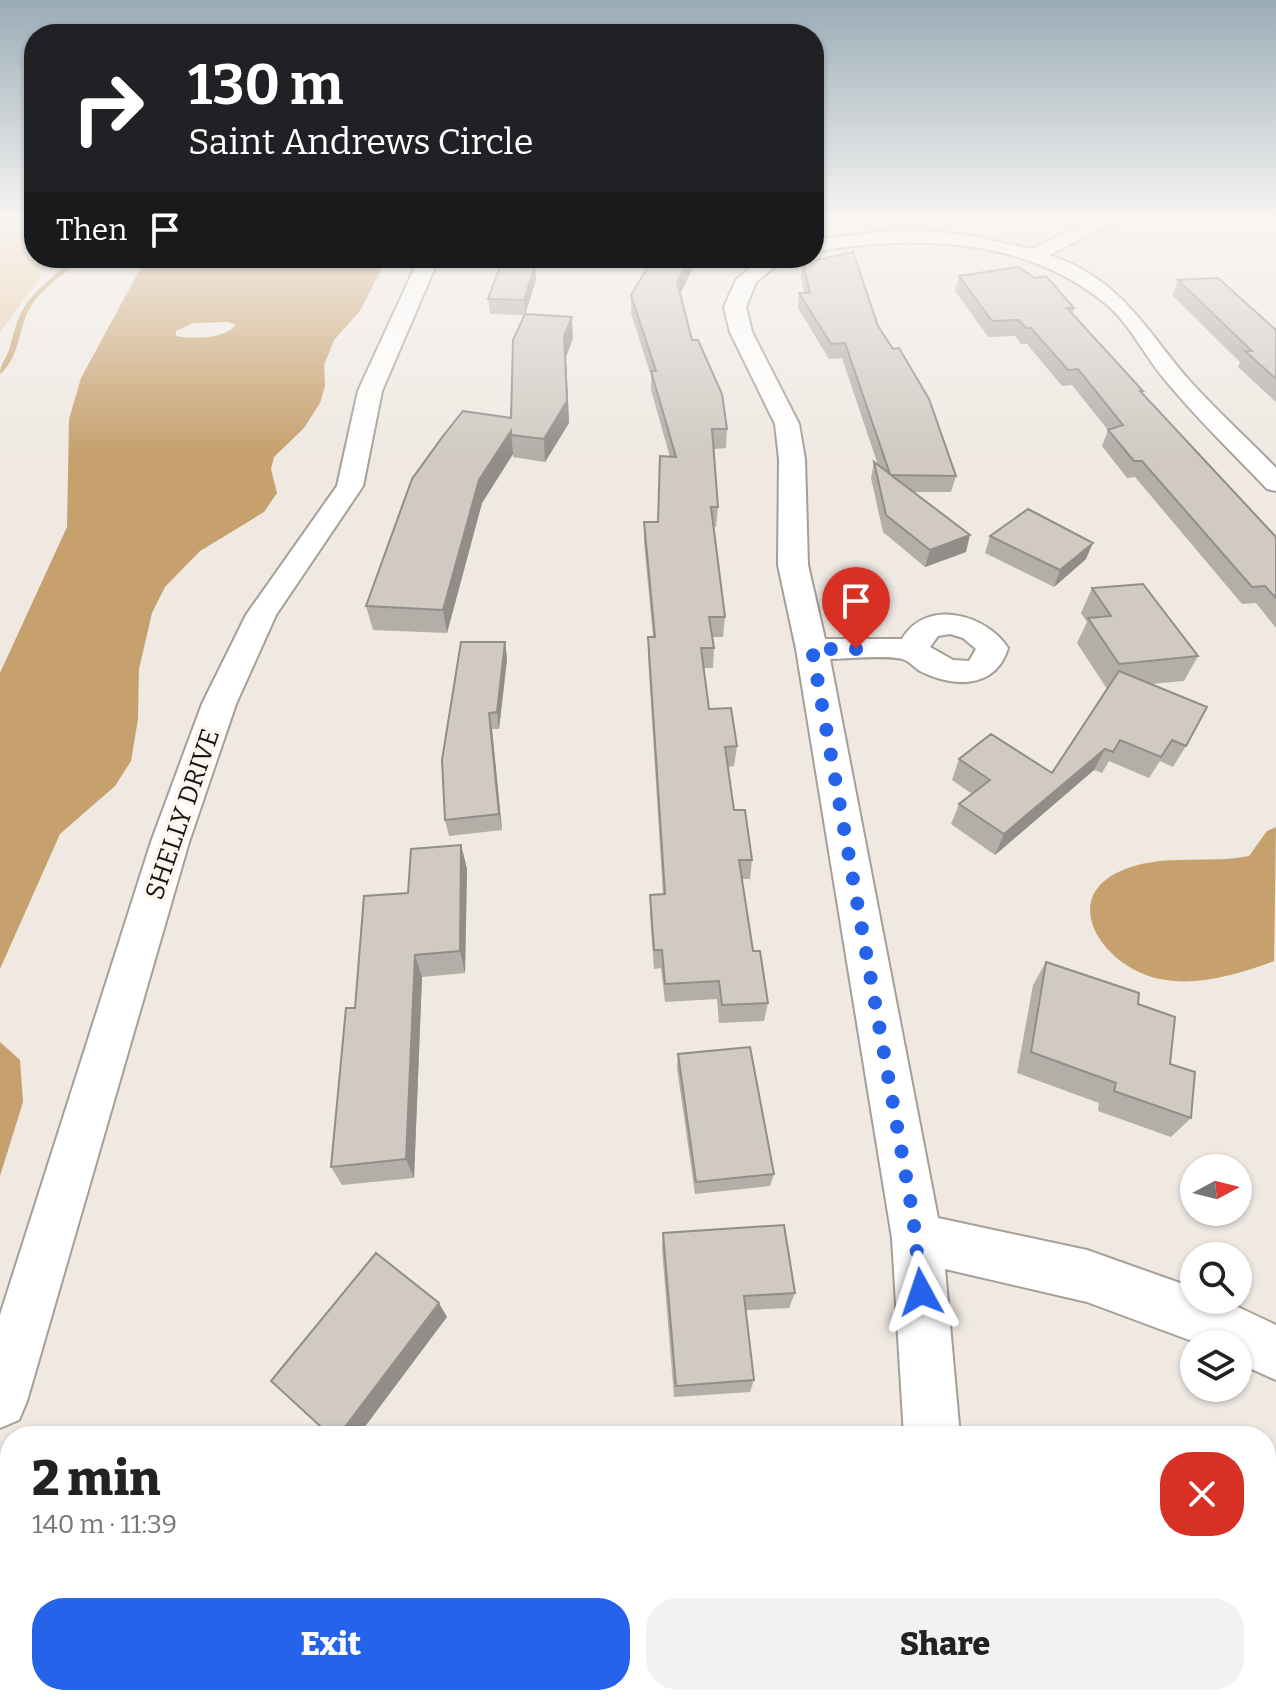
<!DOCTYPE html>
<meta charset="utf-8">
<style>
:root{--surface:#fff;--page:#f2f2f2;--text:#222;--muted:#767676;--accent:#2563eb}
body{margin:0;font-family:Bitter,serif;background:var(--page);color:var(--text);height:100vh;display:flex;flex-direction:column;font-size:30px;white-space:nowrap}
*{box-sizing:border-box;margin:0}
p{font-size:26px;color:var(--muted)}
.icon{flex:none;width:44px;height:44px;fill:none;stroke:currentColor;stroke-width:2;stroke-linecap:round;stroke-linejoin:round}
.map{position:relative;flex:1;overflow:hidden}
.drawer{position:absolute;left:0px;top:1426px;width:1276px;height:280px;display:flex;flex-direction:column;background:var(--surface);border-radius:32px 32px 0 0;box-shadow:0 2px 6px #0004}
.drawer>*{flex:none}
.top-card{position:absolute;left:24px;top:24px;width:800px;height:244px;border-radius:32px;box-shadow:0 2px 6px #0004;background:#202124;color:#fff;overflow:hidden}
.needle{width:52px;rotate:83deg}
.fabs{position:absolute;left:1180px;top:1154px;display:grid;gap:16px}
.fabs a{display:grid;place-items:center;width:72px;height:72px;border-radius:50%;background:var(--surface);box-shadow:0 2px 6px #0004;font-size:40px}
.pin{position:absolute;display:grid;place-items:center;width:68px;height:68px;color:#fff;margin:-82px -34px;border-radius:50% 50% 50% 0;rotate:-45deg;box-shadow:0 0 8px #0007}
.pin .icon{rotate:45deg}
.me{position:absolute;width:88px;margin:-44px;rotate:355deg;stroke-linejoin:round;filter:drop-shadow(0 0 6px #0008)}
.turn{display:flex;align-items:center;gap:28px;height:168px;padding:0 32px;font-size:36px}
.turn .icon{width:104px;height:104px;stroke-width:2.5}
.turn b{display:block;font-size:56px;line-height:68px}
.then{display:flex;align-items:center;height:76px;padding:0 32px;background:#0003;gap:16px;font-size:30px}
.round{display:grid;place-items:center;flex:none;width:84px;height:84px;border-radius:32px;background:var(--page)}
.summary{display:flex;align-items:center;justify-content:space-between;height:136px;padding:0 32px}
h1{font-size:48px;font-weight:800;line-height:60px}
.primary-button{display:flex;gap:16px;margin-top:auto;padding:16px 32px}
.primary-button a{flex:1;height:92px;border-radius:32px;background:var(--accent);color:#fff;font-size:32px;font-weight:800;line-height:92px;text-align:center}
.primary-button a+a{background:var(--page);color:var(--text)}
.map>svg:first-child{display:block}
.green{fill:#e7caa4}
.water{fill:#c6a06d;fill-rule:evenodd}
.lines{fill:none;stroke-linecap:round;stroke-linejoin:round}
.stream{fill:#c6a06d;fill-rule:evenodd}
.street-casing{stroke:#a59f98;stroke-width:4}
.street{fill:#fff;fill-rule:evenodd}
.wall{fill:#b3aea8}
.shaded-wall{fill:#928d88}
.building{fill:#d0cac3;stroke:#928d88;stroke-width:2}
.route{stroke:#2563eb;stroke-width:14;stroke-dasharray:0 25.2}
.labels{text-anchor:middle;stroke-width:8;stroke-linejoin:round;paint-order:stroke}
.street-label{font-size:26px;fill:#171512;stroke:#fcf6ef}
</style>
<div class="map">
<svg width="1276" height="1706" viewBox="0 0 1276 1706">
<rect width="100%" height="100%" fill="#efe9e2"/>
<path class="green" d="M 0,217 L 34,217 L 34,258 L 54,258 L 0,332 Z"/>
<path class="water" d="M 146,258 L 387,258 L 360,311 L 334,340 L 324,365 L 325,386 L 320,403 L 304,428 L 274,457 L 271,469 L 277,493 L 264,512 L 200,551 L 165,587 L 152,613 L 139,669 L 138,719 L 131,761 L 115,786 L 60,834 L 0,969 L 0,673 L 67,527 L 69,419 L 81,378 ZM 228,322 L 236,325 C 224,339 194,339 176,336 L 176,331 L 193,323 Z
M 1276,827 L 1274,961 C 1240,974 1196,987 1160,979 C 1103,968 1053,895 1128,868 C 1167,854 1209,864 1249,856 L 1267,831 Z
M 0,1042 L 20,1060 L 23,1102 L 0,1176 Z"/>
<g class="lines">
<path class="stream" d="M 76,258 L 82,258 C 65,274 44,286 31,306 C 18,327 20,358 0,374 C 0,365 6,359 9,350 C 13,338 15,325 21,313 C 33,290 56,274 76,258 Z"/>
<g class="street-casing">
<path id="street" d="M 1103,217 L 1126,217 L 1049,255 C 1120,278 1144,328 1189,380 C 1217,411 1247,438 1276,468 L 1276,491 L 1267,489 C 1233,453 1197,419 1166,381 C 1145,357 1131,325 1106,304 C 1026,237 912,234 814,252 L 814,240 L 888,231 L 930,231 L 972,236 L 1031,249 Z
M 419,258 L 439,258 L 382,391 L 363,486 L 276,615 L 236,704 L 189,842 L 27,1401 L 19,1420 L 0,1428 L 0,1315 L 151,842 L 202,704 L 246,615 L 337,486 L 358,391 Z
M 761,258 L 786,258 L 756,282 L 746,307 L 752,332 L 799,424 L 805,459 L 808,565 L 825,639 L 902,639 C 926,598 986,614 1008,648 C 996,689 953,688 920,671 C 915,668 910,662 905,660 C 892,654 846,659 830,659 L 938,1218 L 1087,1250 L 1194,1288 L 1194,1300 L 1223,1300 L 1276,1325 L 1276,1380 L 1238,1363 L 1238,1344 L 1200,1344 L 1087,1302 L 945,1269 L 960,1436 L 904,1436 L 892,1238 L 796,649 L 778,565 L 779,459 L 775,424 L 730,332 L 724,307 L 736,280 ZM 950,634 L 963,638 L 976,649 L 969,661 L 953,660 L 930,647 L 938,636 Z
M 906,1696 L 970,1696 L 970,1706 L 906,1706 Z"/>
</g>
<use href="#street" class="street"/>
</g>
<path class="wall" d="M 653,258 L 698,258 L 680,294 L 692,340 L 727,429 L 726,448 L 714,449 L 718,507 L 716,527 L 713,527 L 725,617 L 723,637 L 713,637 L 714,648 L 713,668 L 704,668 L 709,709 L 737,746 L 734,766 L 728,767 L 734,810 L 752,860 L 750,879 L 742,879 L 753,951 L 768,1003 L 764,1021 L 719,1023 L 717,999 L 665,1002 L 661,968 L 654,969 L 650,914 L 650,895 L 663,894 L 648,657 L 648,637 L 653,637 L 644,542 L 644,522 L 658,522 L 670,457 L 651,390 L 651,376 L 631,313 L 631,295 Z
M 803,263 L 878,326 L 956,476 L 951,492 L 913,492 L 966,552 L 925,567 L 883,532 L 871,478 L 874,462 L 878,465 L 842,358 L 829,359 L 798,308 L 799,293 L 804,293 L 801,277 Z
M 535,265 L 536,280 L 525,314 L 573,338 L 566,357 L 569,423 L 545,462 L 513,457 L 513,454 L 482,503 L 447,633 L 373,630 L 366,606 L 511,418 L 525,315 L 490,314 L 488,299 Z
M 959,276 L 1074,308 L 1072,314 L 1143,391 L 1142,393 L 1276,537 L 1276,628 L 1256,603 L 1242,604 L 1135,477 L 1127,478 L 1102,446 L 1108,430 L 1072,385 L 1062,386 L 1027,344 L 1021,344 L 1015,336 L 988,337 L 955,291 Z
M 1178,280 L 1276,330 L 1276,402 L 1238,367 L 1240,362 L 1172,295 Z
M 990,536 L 1086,559 L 1054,587 L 985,553 Z
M 1092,588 L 1198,656 L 1184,681 L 1151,684 L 1186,746 L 1173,767 L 1160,761 L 1149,778 L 1109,761 L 1102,773 L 1094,770 L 995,855 L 951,824 L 959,804 L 972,794 L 952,780 L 959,759 L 1052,773 L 1107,689 L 1077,643 L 1087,622 L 1081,613 Z
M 505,642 L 507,659 L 499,729 L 492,729 L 502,830 L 449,836 L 445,820 Z
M 461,845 L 467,869 L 465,973 L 422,977 L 414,1178 L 342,1185 L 331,1167 L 355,1008 L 408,893 Z
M 1046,962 L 1170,1064 L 1191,1118 L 1171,1137 L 1098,1111 L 1099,1103 L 1017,1073 L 1033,985 Z
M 678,1054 L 774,1174 L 770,1186 L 695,1194 L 677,1068 Z
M 663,1233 L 795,1293 L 789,1308 L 746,1310 L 754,1380 L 750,1392 L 674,1397 L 662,1249 Z
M 1276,1614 L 1276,1706 L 1132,1706 L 1129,1696 L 1266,1696 L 1266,1615 Z"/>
<path class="shaded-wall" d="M 690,258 L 698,258 L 677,300 L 677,282 Z
M 535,265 L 536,280 L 525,315 L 524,300 Z
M 572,317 L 573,338 L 566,357 L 569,423 L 545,462 L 544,439 L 564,336 Z
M 511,431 L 513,454 L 482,503 L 447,633 L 443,610 L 479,480 Z
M 970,535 L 966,552 L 925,567 L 930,550 Z
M 1093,543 L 1086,559 L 1054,587 L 1060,570 Z
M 505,642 L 507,659 L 499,729 L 497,712 Z
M 489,713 L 492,729 L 502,830 L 499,814 Z
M 1105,749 L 1094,770 L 995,855 L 1004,834 Z
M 461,845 L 467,869 L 465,973 L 460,951 Z
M 415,955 L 422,977 L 414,1178 L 406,1159 Z
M 439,1303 L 447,1317 L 358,1436 L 338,1436 Z
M 343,1696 L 357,1696 L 356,1706 L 342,1706 Z"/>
<path class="building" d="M 853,252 L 878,326 L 893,349 L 899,348 L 929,399 L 956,476 L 891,475 L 970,535 L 930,550 L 886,515 L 874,462 L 890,474 L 845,343 L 831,344 L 799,293 L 810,293 L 803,263 Z
M 653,258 L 690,258 L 677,282 L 692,340 L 698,340 L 722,394 L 727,429 L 712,429 L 718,507 L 711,507 L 725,617 L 709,617 L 714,648 L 701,648 L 709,709 L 731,708 L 737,746 L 725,747 L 734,810 L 745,810 L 752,860 L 739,860 L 753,951 L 760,951 L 768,1003 L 722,1005 L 719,981 L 665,984 L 662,950 L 654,950 L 650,895 L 665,894 L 648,637 L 655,637 L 644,522 L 658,522 L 660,456 L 676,457 L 651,371 L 656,371 L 631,295 Z
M 501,264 L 535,265 L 524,300 L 488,299 Z
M 1018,267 L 1035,278 L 1046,276 L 1074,308 L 1067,308 L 1143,391 L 1140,391 L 1276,537 L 1276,598 L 1265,586 L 1252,587 L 1142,461 L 1134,461 L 1108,430 L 1123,425 L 1078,369 L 1068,370 L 1031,328 L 1026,328 L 1019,320 L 992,321 L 959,276 Z
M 1218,278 L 1276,330 L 1276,379 L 1245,351 L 1252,351 L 1178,280 Z
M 525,314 L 572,317 L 564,336 L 567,401 L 544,439 L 511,435 L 511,431 L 479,480 L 443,610 L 366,606 L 412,479 L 443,436 L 463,411 L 511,418 L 513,340 Z
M 1028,509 L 1093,543 L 1060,570 L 990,536 Z
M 1143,584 L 1198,656 L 1119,664 L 1088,618 L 1111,616 L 1092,588 Z
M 461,642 L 505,642 L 497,712 L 489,713 L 499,814 L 445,820 L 442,760 Z
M 1119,671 L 1207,707 L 1186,746 L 1172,740 L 1161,757 L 1120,740 L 1113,752 L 1105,749 L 1004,834 L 959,804 L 990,780 L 959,759 L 991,734 L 1052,773 Z
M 461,845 L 460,951 L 415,955 L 406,1159 L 331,1167 L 346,1008 L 355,1008 L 364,896 L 408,893 L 411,849 Z
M 1046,962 L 1139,993 L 1138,1004 L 1175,1017 L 1170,1064 L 1195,1072 L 1191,1118 L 1114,1091 L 1116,1083 L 1031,1052 Z
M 750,1047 L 774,1174 L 696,1182 L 678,1054 Z
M 784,1225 L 795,1293 L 744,1296 L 754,1380 L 676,1386 L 663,1233 Z
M 376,1253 L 439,1303 L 338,1436 L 331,1436 L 271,1381 Z
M 1195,1430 L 1197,1436 L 1136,1436 Z
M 1266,1459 L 1272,1459 L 1276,1468 L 1276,1540 L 1266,1541 Z
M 1276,1615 L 1276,1706 L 1149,1706 L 1146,1696 L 1266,1696 L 1266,1616 Z
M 236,1696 L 343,1696 L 342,1706 L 235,1706 Z
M 650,1696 L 780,1696 L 779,1706 L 649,1706 Z"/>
<linearGradient id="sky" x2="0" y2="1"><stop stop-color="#9aacb7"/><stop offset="0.48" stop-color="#f8f5f2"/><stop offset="1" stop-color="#f8f5f2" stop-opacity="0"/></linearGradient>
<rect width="1276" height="456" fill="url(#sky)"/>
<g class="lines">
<path class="route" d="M 856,649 L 812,649 L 913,1216 L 921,1292"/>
</g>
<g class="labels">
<g class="street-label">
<text transform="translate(182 814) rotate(-71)" y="9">SHELLY DRIVE</text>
</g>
</g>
</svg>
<div class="fabs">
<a><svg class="needle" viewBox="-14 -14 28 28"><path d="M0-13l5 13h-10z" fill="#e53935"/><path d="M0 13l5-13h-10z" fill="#767676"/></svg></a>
<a><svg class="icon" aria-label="search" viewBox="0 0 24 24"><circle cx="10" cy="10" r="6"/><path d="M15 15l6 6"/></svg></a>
<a><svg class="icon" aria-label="layers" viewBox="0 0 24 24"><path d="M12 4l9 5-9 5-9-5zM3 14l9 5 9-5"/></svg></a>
</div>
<div class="pin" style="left:856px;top:649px;background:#d93025"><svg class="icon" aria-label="arrive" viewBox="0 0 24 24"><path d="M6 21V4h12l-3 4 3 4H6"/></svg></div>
<svg class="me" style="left:921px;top:1292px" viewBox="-20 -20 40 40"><path d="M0-17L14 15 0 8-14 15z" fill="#2563eb" stroke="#fff" stroke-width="4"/></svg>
<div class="top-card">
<div class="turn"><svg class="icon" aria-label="right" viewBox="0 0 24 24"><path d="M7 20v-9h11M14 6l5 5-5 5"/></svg><div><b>130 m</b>Saint Andrews Circle</div></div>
<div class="then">Then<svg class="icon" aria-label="arrive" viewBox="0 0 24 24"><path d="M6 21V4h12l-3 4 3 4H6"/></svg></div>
</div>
<section class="drawer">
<div class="summary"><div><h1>2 min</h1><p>140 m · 11:39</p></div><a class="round" style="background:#d93025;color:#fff"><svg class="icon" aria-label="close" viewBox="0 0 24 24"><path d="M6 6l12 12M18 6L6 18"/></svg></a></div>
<div class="primary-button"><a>Exit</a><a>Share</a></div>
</section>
</div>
